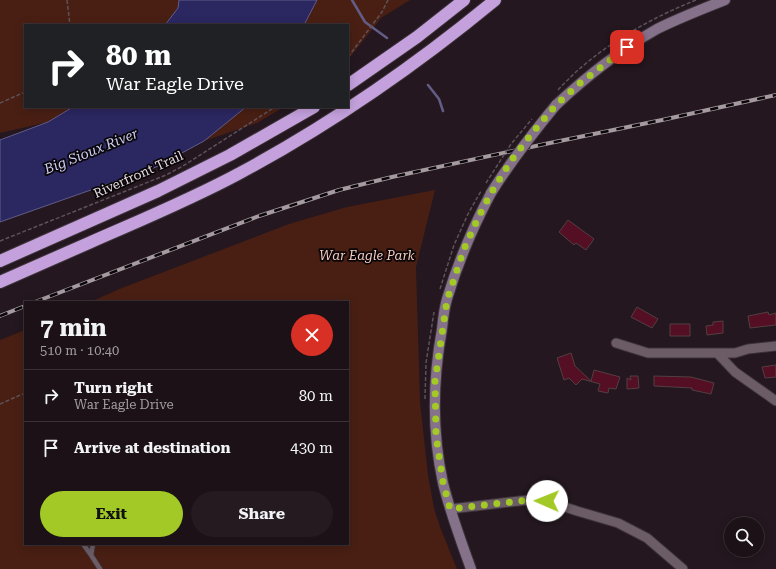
<!DOCTYPE html>
<meta charset="utf-8">
<style>
:root{--surface:#1b1117;--page:#241a20;--text:#f1f3f6;--muted:#a09da1;--line:#393136;--accent:#a3c926}
body{margin:0;font-family:"Roboto Serif",serif;background:var(--page);color:var(--text);height:100vh;display:flex;flex-direction:column;font-size:15px;white-space:nowrap}
*{box-sizing:border-box;margin:0}
p{font-size:13px;color:var(--muted)}
.icon{flex:none;width:22px;height:22px;fill:none;stroke:currentColor;stroke-width:2;stroke-linecap:round;stroke-linejoin:round}
.map{position:relative;flex:1;overflow:hidden}
.panel{position:absolute;left:24px;top:301px;width:325px;height:244px;display:flex;flex-direction:column;background:var(--surface);border-radius:0px;box-shadow:0 2px 10px #0003,0 0 0 1px var(--line)}
.panel>*{flex:none}
.banner{position:absolute;left:24px;top:24px;width:325px;height:84px;border-radius:0px;box-shadow:0 2px 10px #0003,0 0 0 1px var(--line);background:#202124;color:#fff;overflow:hidden}
.tools{position:absolute;left:724px;top:517px;display:grid;gap:8px}
.tools a{display:grid;place-items:center;width:40px;height:40px;border-radius:50%;background:var(--surface);box-shadow:0 2px 10px #0003,0 0 0 1px var(--line);font-size:20px}
.pin{position:absolute;display:grid;place-items:center;width:34px;height:34px;color:#fff;margin:-17px;border-radius:8px;box-shadow:0 2px 6px #0006}
.me{position:absolute;width:44px;margin:-22px;rotate:271deg;stroke-linejoin:round;filter:drop-shadow(0 0 3px #0008)}
.turn{display:flex;align-items:center;gap:14px;height:84px;padding:0 16px;font-size:18px}
.turn .icon{width:52px;height:52px;stroke-width:2.5}
.turn b{display:block;font-size:28px;line-height:34px}
.round{display:grid;place-items:center;flex:none;width:42px;height:42px;border-radius:21px;background:var(--page)}
.headline{display:flex;align-items:center;justify-content:space-between;height:68px;padding:0 16px}
h1{font-size:24px;font-weight:700;line-height:30px}
.primary-button{display:flex;gap:8px;margin-top:auto;padding:8px 16px}
.primary-button a{flex:1;height:46px;border-radius:24px;background:var(--accent);color:#111;font-size:16px;font-weight:700;line-height:46px;text-align:center}
.primary-button a+a{background:var(--page);color:var(--text)}
ul{padding:0;list-style:none}
li{display:flex;align-items:center;gap:12px;height:52px;padding:0 16px;border-top:1px solid var(--line)}
li div{flex:1}
li b{display:block;font-size:15px}
li em{font-style:normal}
.map>svg:first-child{display:block}
.green{fill:#491f13}
.water{fill:#2b2761;stroke:#625d87}
.lines{fill:none;stroke-linecap:round;stroke-linejoin:round}
.stream{stroke:#625d87;stroke-width:2.5}
.building{fill:#540f24;stroke:#523f42}
.lane-casing{stroke:#3c3339;stroke-width:6}
.street-casing{stroke:#3c3339;stroke-width:11}
.secondary-casing{stroke:#3c3339;stroke-width:12}
.highway-casing{stroke:#3c3339;stroke-width:14}
.path{stroke:#5e5259;stroke-width:1.5;stroke-dasharray:4 2;stroke-linecap:butt}
.lane{stroke:#6c5c66;stroke-width:4.5}
.street{stroke:#6c5c66;stroke-width:9}
.secondary{stroke:#86718a;stroke-width:10}
.highway{stroke:#c4a1dd;stroke-width:12}
.rail-casing{stroke:#a49aa0;stroke-width:4}
.rail{stroke:#090508;stroke-width:2.5;stroke-dasharray:8;stroke-linecap:butt}
.secondary-bridge-casing{stroke:#3c3339;stroke-width:12;stroke-linecap:butt}
.path-bridge{stroke:#5e5259;stroke-width:1.5;stroke-dasharray:4 2;stroke-linecap:butt}
.secondary-bridge{stroke:#86718a;stroke-width:10}
.route{stroke:#a3c926;stroke-width:7;stroke-dasharray:0 12.6}
.labels{text-anchor:middle;stroke-width:3.5;stroke-linejoin:round;paint-order:stroke}
.street-label{font-size:13px;fill:#e4dbe1;stroke:#090508}
.park-label{font-size:13px;font-style:italic;fill:#f7ccbf;stroke:#090508}
.water-label{font-size:14px;font-style:italic;fill:#cbcdf3;stroke:#090508}
</style>
<div class="map">
<svg width="776" height="569" viewBox="0 0 776 569">
<rect width="100%" height="100%" fill="#24171f"/>
<path class="green" d="M 0,0 L 179,0 L 178,8 L 165,25 L 25,25 L 25,107 L 73,107 L 48,122 L 0,133 Z
M 317,0 L 410,0 L 381,18 L 348,60 L 348,25 L 304,25 Z
M 246,107 L 284,107 L 257,123 L 204,141 Z
M 435,190 L 416,267 L 420,402 L 428,475 L 434,508 L 440,527 L 457,569 L 0,569 L 0,340 L 25,330 L 25,544 L 348,544 L 348,302 L 90,302 L 122,288 L 289,224 L 347,207 Z"/>
<path class="water" d="M 179,0 L 317,0 L 304,25 L 165,25 L 178,8 Z
M 73,107 L 246,107 L 204,141 L 156,167 L 0,222 L 0,140 L 48,122 Z"/>
<g class="lines">
<path class="stream" d="M 352,0 L 365,22 L 387,38
M 428,85 L 439,99 L 443,111"/>
</g>
<path class="building" d="M 568,220 L 594,239 L 586,250 L 576,243 L 574,245 L 559,232 Z
M 637,307 L 658,319 L 652,328 L 631,317 Z
M 768,312 L 769,315 L 776,313 L 776,325 L 750,328 L 748,316 Z
M 723,321 L 723,333 L 707,335 L 706,326 L 713,325 L 713,322 Z
M 670,324 L 690,324 L 690,336 L 670,336 Z
M 571,353 L 575,366 L 591,381 L 594,370 L 620,377 L 616,389 L 609,388 L 608,393 L 598,391 L 600,384 L 582,379 L 576,385 L 569,378 L 564,380 L 557,358 Z
M 776,365 L 776,377 L 765,378 L 762,367 Z
M 630,376 L 638,376 L 639,388 L 627,389 L 627,378 L 631,380 Z
M 654,376 L 691,377 L 714,383 L 711,394 L 692,390 L 692,388 L 654,386 Z"/>
<g class="lines">
<g class="lane-casing">
<path id="lane" d="M 83,544 L 91,555 L 93,544
M 91,555 L 100,569"/>
</g>
<g class="street-casing">
<path id="street" d="M 616,343 L 648,353 L 735,353 L 748,349 L 776,346
M 718,354 L 735,372 L 776,401
M 450,509 L 528,500 L 547,501 L 577,511 L 618,523 L 647,538 L 683,569"/>
</g>
<g class="secondary-casing">
<path id="secondary" d="M 556,105 C 587,76 620,50 657,29 C 679,18 702,9 725,0
M 471,569 C 461,541 450,512 443,483 C 432,433 433,379 442,329 C 443,319 444,309 447,299 C 458,262 473,227 491,193"/>
</g>
<g class="highway-casing">
<path id="highway" d="M 348,85 L 417,37 L 464,0
M 0,261 L 158,191 L 230,155 L 314,107
M 0,282 C 30,269 61,255 91,242 C 141,220 192,199 240,173 C 331,124 415,66 495,0"/>
</g>
<path class="path" d="M 67,0 L 70,25
M 348,57 L 382,12 L 388,0
M 558,90 C 594,50 646,20 696,0
M 0,103 L 25,92
M 0,241 L 166,175 L 183,166 L 275,107
M 440,289 L 454,245 L 468,214 L 481,191
M 425,399 L 426,363 L 434,312
M 0,404 L 25,393"/>
<use href="#lane" class="lane"/>
<use href="#street" class="street"/>
<use href="#secondary" class="secondary"/>
<use href="#highway" class="highway"/>
<g class="rail-casing">
<path id="rail" d="M 35,302 L 259,216 L 339,190 L 392,177 L 545,144 L 662,120 L 776,95
M 0,316 L 25,306"/>
</g>
<use href="#rail" class="rail"/>
<g class="secondary-bridge-casing">
<path id="secondary-bridge" d="M 491,193 C 511,161 532,134 556,105"/>
</g>
<path class="path-bridge" d="M 486,183 L 511,144 L 532,119"/>
<use href="#secondary-bridge" class="secondary-bridge"/>
</g>
<g class="lines">
<path class="route" d="M 547,501 L 528,500 L 450,509 L 443,482 L 436,436 L 435,381 L 447,300 L 464,249 L 479,216 L 491,193 L 511,161 L 533,132 L 556,105 L 579,84 L 627,47"/>
</g>
<g class="labels">
<g class="street-label">
<text transform="translate(138 174) rotate(-24)" y="5">Riverfront Trail</text>
</g>
<g class="park-label">
<text x="367" y="260">War Eagle Park</text>
</g>
<g class="water-label">
<text transform="translate(91 151) rotate(-22)" y="5">Big Sioux River</text>
</g>
</g>
</svg>
<div class="tools">
<a><svg class="icon" aria-label="search" viewBox="0 0 24 24"><circle cx="10" cy="10" r="6"/><path d="M15 15l6 6"/></svg></a>
</div>
<div class="pin" style="left:627px;top:47px;background:#d93025"><svg class="icon" aria-label="arrive" viewBox="0 0 24 24"><path d="M6 21V4h12l-3 4 3 4H6"/></svg></div>
<svg class="me" style="left:547px;top:501px" viewBox="-20 -20 40 40"><circle r="19" fill="#fff"/><path d="M0-13L10 11 0 6-10 11z" fill="#a3c926"/></svg>
<div class="banner">
<div class="turn"><svg class="icon" aria-label="right" viewBox="0 0 24 24"><path d="M7 20v-9h11M14 6l5 5-5 5"/></svg><div><b>80 m</b>War Eagle Drive</div></div>
</div>
<section class="panel">
<div class="headline"><div><h1>7 min</h1><p>510 m · 10:40</p></div><a class="round" style="background:#d93025;color:#fff"><svg class="icon" aria-label="close" viewBox="0 0 24 24"><path d="M6 6l12 12M18 6L6 18"/></svg></a></div>
<ul>
<li><svg class="icon" aria-label="right" viewBox="0 0 24 24"><path d="M7 20v-9h11M14 6l5 5-5 5"/></svg><div><b>Turn right</b><p>War Eagle Drive</p></div><em>80 m</em></li>
<li><svg class="icon" aria-label="arrive" viewBox="0 0 24 24"><path d="M6 21V4h12l-3 4 3 4H6"/></svg><div><b>Arrive at destination</b></div><em>430 m</em></li>
</ul>
<div class="primary-button"><a>Exit</a><a>Share</a></div>
</section>
</div>
